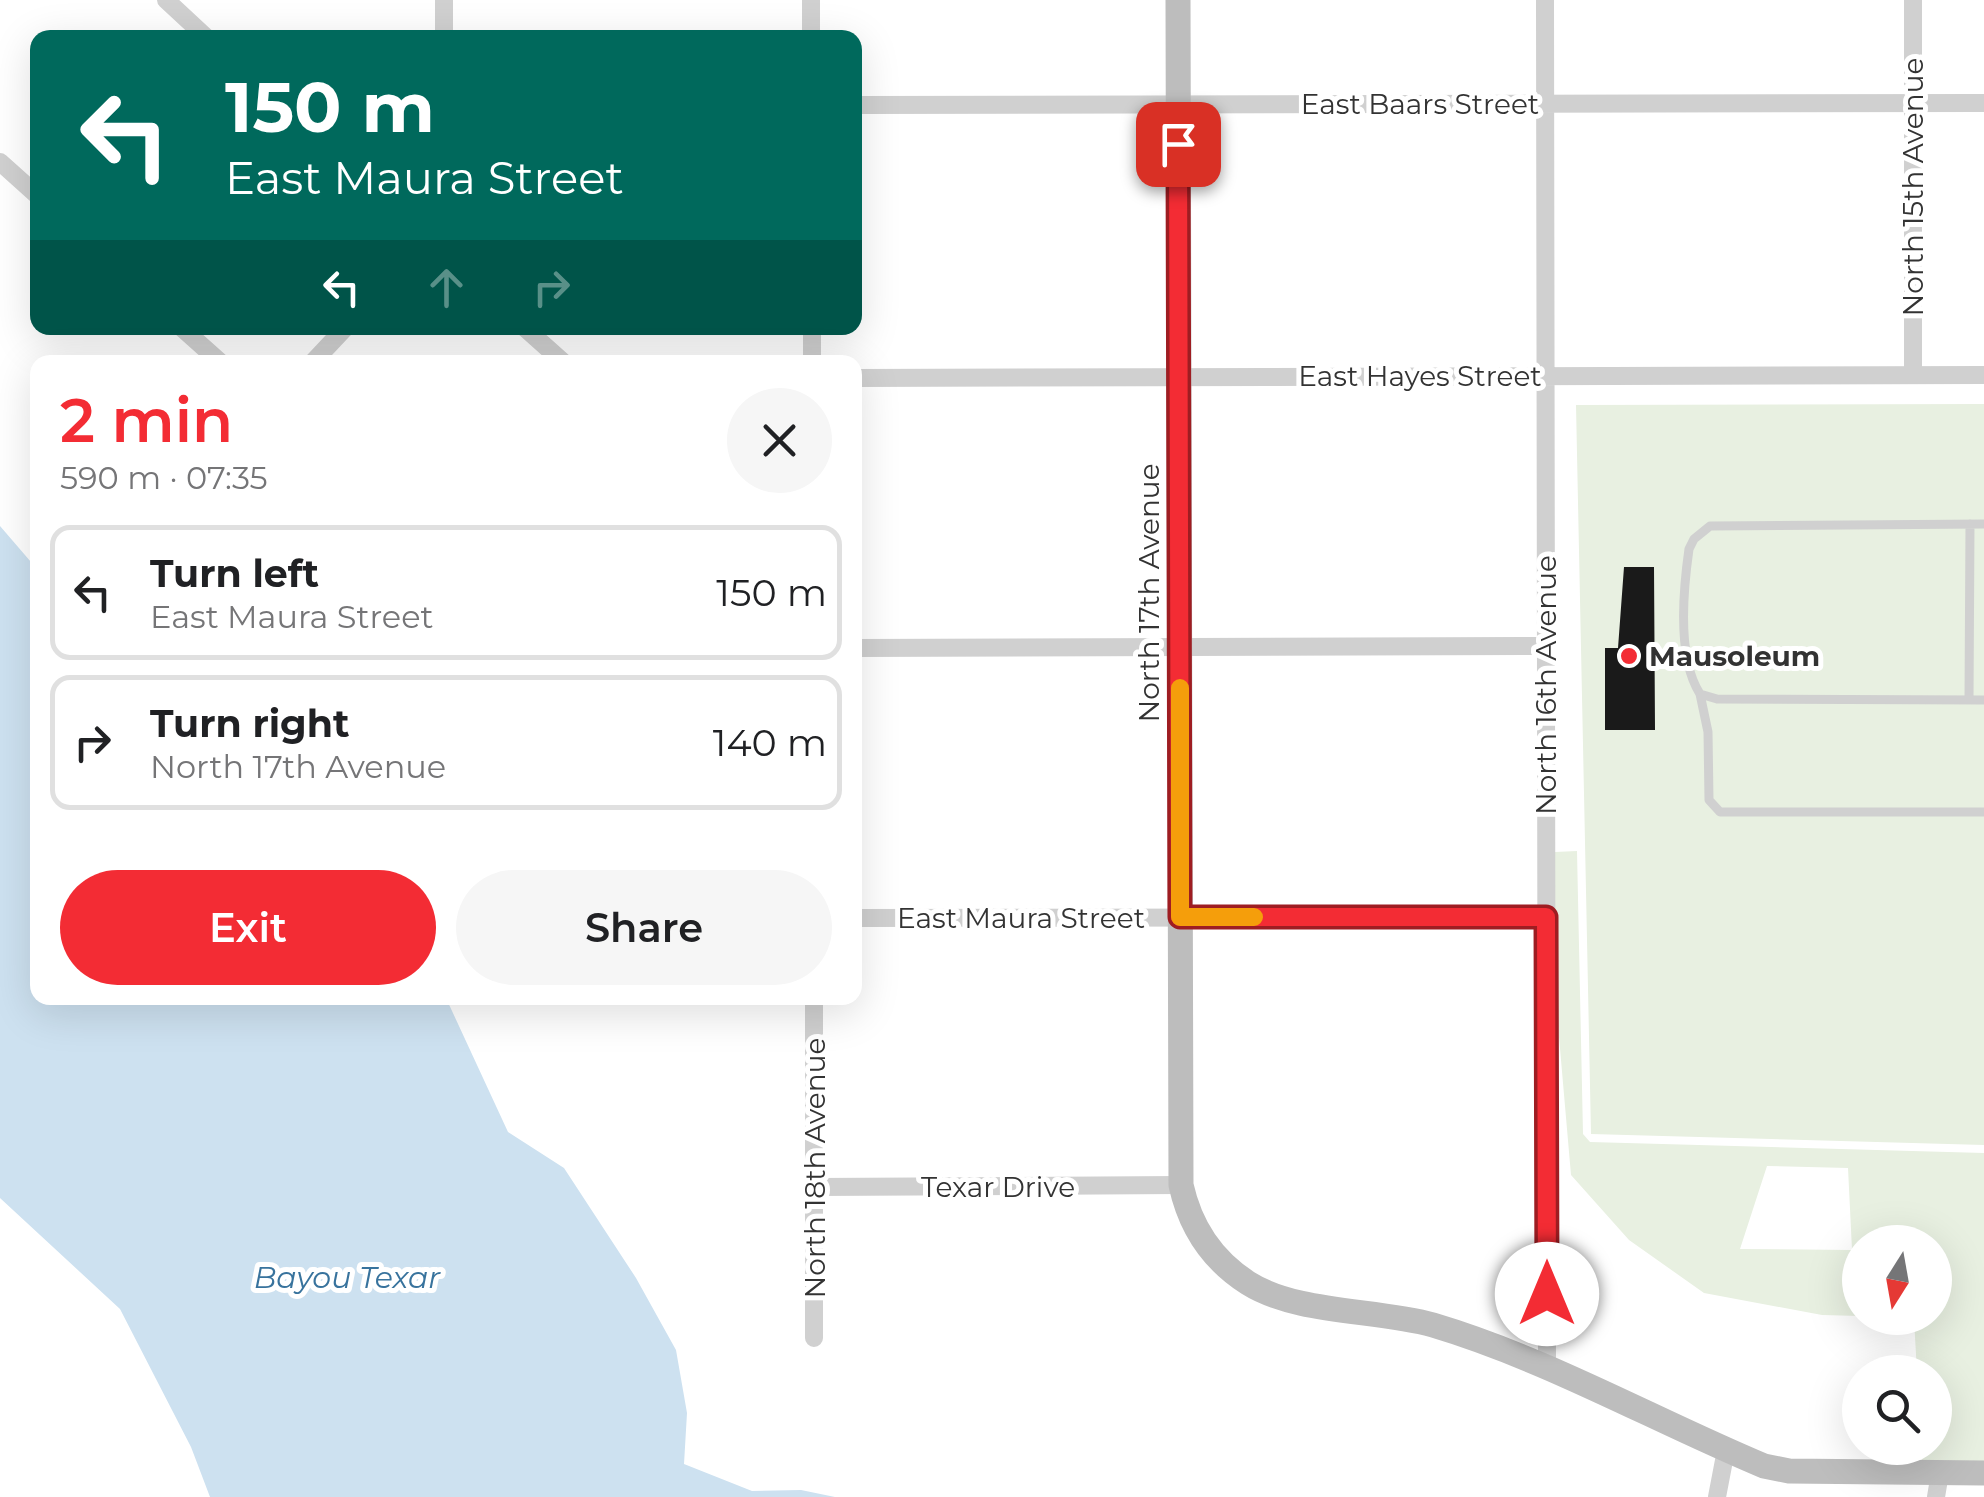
<!DOCTYPE html>
<meta charset="utf-8">
<style>
:root{--surface:#fff;--page:#f6f6f6;--text:#202124;--muted:#757577;--line:#e0e0e0;--accent:#f32c34}
body{margin:0;font-family:Montserrat,sans-serif;background:var(--page);color:var(--text);height:100vh;display:flex;flex-direction:column;font-size:38px;white-space:nowrap}
*{box-sizing:border-box;margin:0}
p{font-size:32px;color:var(--muted)}
.icon{flex:none;width:55px;height:55px;fill:none;stroke:currentColor;stroke-width:2;stroke-linecap:round;stroke-linejoin:round}
.map{position:relative;flex:1;overflow:hidden}
.side{position:absolute;left:30px;top:355px;width:832px;height:650px;display:flex;flex-direction:column;background:var(--surface);border-radius:20px;box-shadow:0 10px 40px #0002}
.side>*{flex:none}
.guide{position:absolute;left:30px;top:30px;width:832px;height:305px;border-radius:20px;box-shadow:0 10px 40px #0002;background:#00695c;color:#fff;overflow:hidden}
.needle{width:65px;rotate:191deg}
.buttons{position:absolute;left:1842px;top:1225px;display:grid;gap:20px}
.buttons a{display:grid;place-items:center;width:110px;height:110px;border-radius:50%;background:var(--surface);box-shadow:0 10px 40px #0002;font-size:50px}
.pin{position:absolute;display:grid;place-items:center;width:85px;height:85px;color:#fff;margin:-42px;border-radius:20px;box-shadow:0 5px 15px #0006}
.me{position:absolute;width:110px;margin:-55px;rotate:0deg;stroke-linejoin:round;filter:drop-shadow(0 0 8px #0008)}
.turn{display:flex;align-items:center;gap:35px;height:210px;padding:0 30px;font-size:45px}
.turn .icon{width:130px;height:130px;stroke-width:2.5}
.turn b{display:block;font-size:70px;line-height:85px}
.lanes{display:flex;align-items:center;height:95px;padding:0 30px;background:#0003;justify-content:center;gap:50px;direction:ltr}
.lanes .off{opacity:.35}
.round{display:grid;place-items:center;flex:none;width:105px;height:105px;border-radius:52px;background:var(--page)}
.head{display:flex;align-items:center;justify-content:space-between;height:170px;padding:0 30px}
h1{font-size:60px;font-weight:600;line-height:75px;color:var(--accent)}
.button{display:flex;gap:20px;margin-top:auto;padding:20px 30px}
.button a{flex:1;height:115px;border-radius:60px;background:var(--accent);color:#fff;font-size:40px;font-weight:600;line-height:115px;text-align:center}
.button a+a{background:var(--page);color:var(--text)}
ul{padding:0;list-style:none}
li{display:flex;align-items:center;gap:30px;height:135px;margin:0 20px 15px;padding:0 10px;border:5px solid var(--line);border-radius:20px}
li div{flex:1}
li b{display:block;font-size:38px}
li em{font-style:normal}
.map>svg:first-child{display:block}
.green{fill:#e8f0e1;fill-rule:evenodd}
.water{fill:#cde1f0}
.building{fill:#1a1a1a}
.lines{fill:none;stroke-linecap:round;stroke-linejoin:round}
.lane{stroke:#d0d0d0;stroke-width:9}
.street{stroke:#d0d0d0;stroke-width:18}
.secondary{stroke:#bdbdbd;stroke-width:25}
.route-casing{stroke:#9e1d22;stroke-width:25}
.route{stroke:#f32c34;stroke-width:18}
.slow{stroke:#f59e0b;stroke-width:18}
.poi-dot{fill:#f32c34;stroke:#fff;stroke-width:4}
.labels{text-anchor:middle;stroke-width:10;stroke-linejoin:round;paint-order:stroke}
.street-label{font-size:28px;fill:#333;stroke:#fff}
.poi-label{font-size:28px;font-weight:bold;fill:#333;stroke:#fff;text-anchor:start}
.water-label{font-size:30px;font-style:italic;fill:#38739d;stroke:#fff}
</style>
<div class="map">
<svg width="1984" height="1497" viewBox="0 0 1984 1497">
<rect width="100%" height="100%" fill="#fff"/>
<path class="green" d="M 1984,404 L 1984,1145 L 1591,1134 L 1576,405 Z
M 1577,851 L 1583,1134 L 1590,1142 L 1984,1153 L 1984,1463 L 1922,1462 L 1921,1448 L 1935,1448 L 1935,1372 L 1917,1372 L 1914,1319 L 1893,1318 L 1935,1318 L 1935,1242 L 1860,1242 L 1860,1316 L 1822,1315 L 1704,1293 L 1629,1240 L 1571,1175 L 1555,991 L 1555,852 ZM 1767,1166 L 1848,1168 L 1852,1250 L 1740,1249 Z"/>
<path class="water" d="M 0,526 L 37,569 L 38,998 L 446,998 L 508,1132 L 564,1168 L 636,1278 L 676,1350 L 687,1413 L 684,1464 L 752,1491 L 801,1490 L 835,1497 L 210,1497 L 191,1447 L 120,1309 L 0,1198 Z"/>
<path class="building" d="M 1624,567 L 1654,567 L 1655,730 L 1605,730 L 1605,648 L 1618,648 Z"/>
<g class="lines">
<path class="lane" d="M 1984,524 L 1710,526 L 1694,539 L 1689,549 C 1683,591 1677,658 1700,694 L 1717,699 L 1984,700
M 1700,694 L 1708,732 L 1709,800 L 1720,812 L 1984,812
M 1969,699 L 1970,524"/>
<path class="street" d="M 166,0 L 207,38
M 444,0 L 444,38
M 811,0 L 811,38
M 1545,0 L 1547,1369
M 1913,0 L 1913,374
M 855,105 L 1984,103
M 0,162 L 38,196
M 182,328 L 220,362
M 525,328 L 563,362
M 812,328 L 812,362
M 313,362 L 345,328
M 855,378 L 1984,375
M 855,648 L 1546,646
M 855,918 L 1546,917
M 815,1187 L 1181,1185
M 814,1338 L 814,998
M 1717,1497 L 1726,1450
M 1936,1497 L 1940,1473"/>
<path class="secondary" d="M 1178,0 L 1181,1185 C 1190,1226 1212,1260 1248,1283 C 1297,1314 1376,1309 1433,1325 C 1547,1359 1654,1420 1764,1466 L 1789,1471 L 1984,1473"/>
</g>
<g class="lines">
<g class="route-casing">
<path id="route" d="M 1178,144 L 1180,917 L 1546,917 L 1547,1294"/>
</g>
<use href="#route" class="route"/>
<path class="slow" d="M 1180,688 L 1180,917 L 1254,917"/>
</g>
<circle class="poi-dot" cx="1629" cy="656" r="10"/>
<g class="labels">
<g class="street-label">
<text x="1420" y="114">East Baars Street</text>
<text transform="translate(1913 187) rotate(-90)" y="10">North 15th Avenue</text>
<text x="1420" y="386">East Hayes Street</text>
<text transform="translate(1149 593) rotate(-90)" y="10">North 17th Avenue</text>
<text transform="translate(1546 685) rotate(-90)" y="10">North 16th Avenue</text>
<text x="1021" y="928">East Maura Street</text>
<text transform="translate(815 1168) rotate(-90)" y="10">North 18th Avenue</text>
<text x="998" y="1197">Texar Drive</text>
</g>
<g class="poi-label">
<text x="1649" y="666">Mausoleum</text>
</g>
<g class="water-label">
<text x="347" y="1288">Bayou Texar</text>
</g>
</g>
</svg>
<div class="buttons">
<a><svg class="needle" viewBox="-14 -14 28 28"><path d="M0-13l5 13h-10z" fill="#e53935"/><path d="M0 13l5-13h-10z" fill="#757577"/></svg></a>
<a><svg class="icon" aria-label="search" viewBox="0 0 24 24"><circle cx="10" cy="10" r="6"/><path d="M15 15l6 6"/></svg></a>
</div>
<div class="pin" style="left:1178px;top:144px;background:#d93025"><svg class="icon" aria-label="arrive" viewBox="0 0 24 24"><path d="M6 21V4h12l-3 4 3 4H6"/></svg></div>
<svg class="me" style="left:1547px;top:1294px" viewBox="-20 -20 40 40"><circle r="19" fill="#fff"/><path d="M0-13L10 11 0 6-10 11z" fill="#f32c34"/></svg>
<div class="guide">
<div class="turn"><svg class="icon" aria-label="left" viewBox="0 0 24 24"><path d="M17 20v-9H6M10 6l-5 5 5 5"/></svg><div><b>150 m</b>East Maura Street</div></div>
<div class="lanes"><svg class="icon" aria-label="left" viewBox="0 0 24 24"><path d="M17 20v-9H6M10 6l-5 5 5 5"/></svg><svg class="icon off" aria-label="ahead" viewBox="0 0 24 24"><path d="M12 20V5M6 11l6-6 6 6"/></svg><svg class="icon off" aria-label="right" viewBox="0 0 24 24"><path d="M7 20v-9h11M14 6l5 5-5 5"/></svg></div>
</div>
<section class="side">
<div class="head"><div><h1>2 min</h1><p>590 m · 07:35</p></div><a class="round"><svg class="icon" aria-label="close" viewBox="0 0 24 24"><path d="M6 6l12 12M18 6L6 18"/></svg></a></div>
<ul>
<li><svg class="icon" aria-label="left" viewBox="0 0 24 24"><path d="M17 20v-9H6M10 6l-5 5 5 5"/></svg><div><b>Turn left</b><p>East Maura Street</p></div><em>150 m</em></li>
<li><svg class="icon" aria-label="right" viewBox="0 0 24 24"><path d="M7 20v-9h11M14 6l5 5-5 5"/></svg><div><b>Turn right</b><p>North 17th Avenue</p></div><em>140 m</em></li>
</ul>
<div class="button"><a>Exit</a><a>Share</a></div>
</section>
</div>
